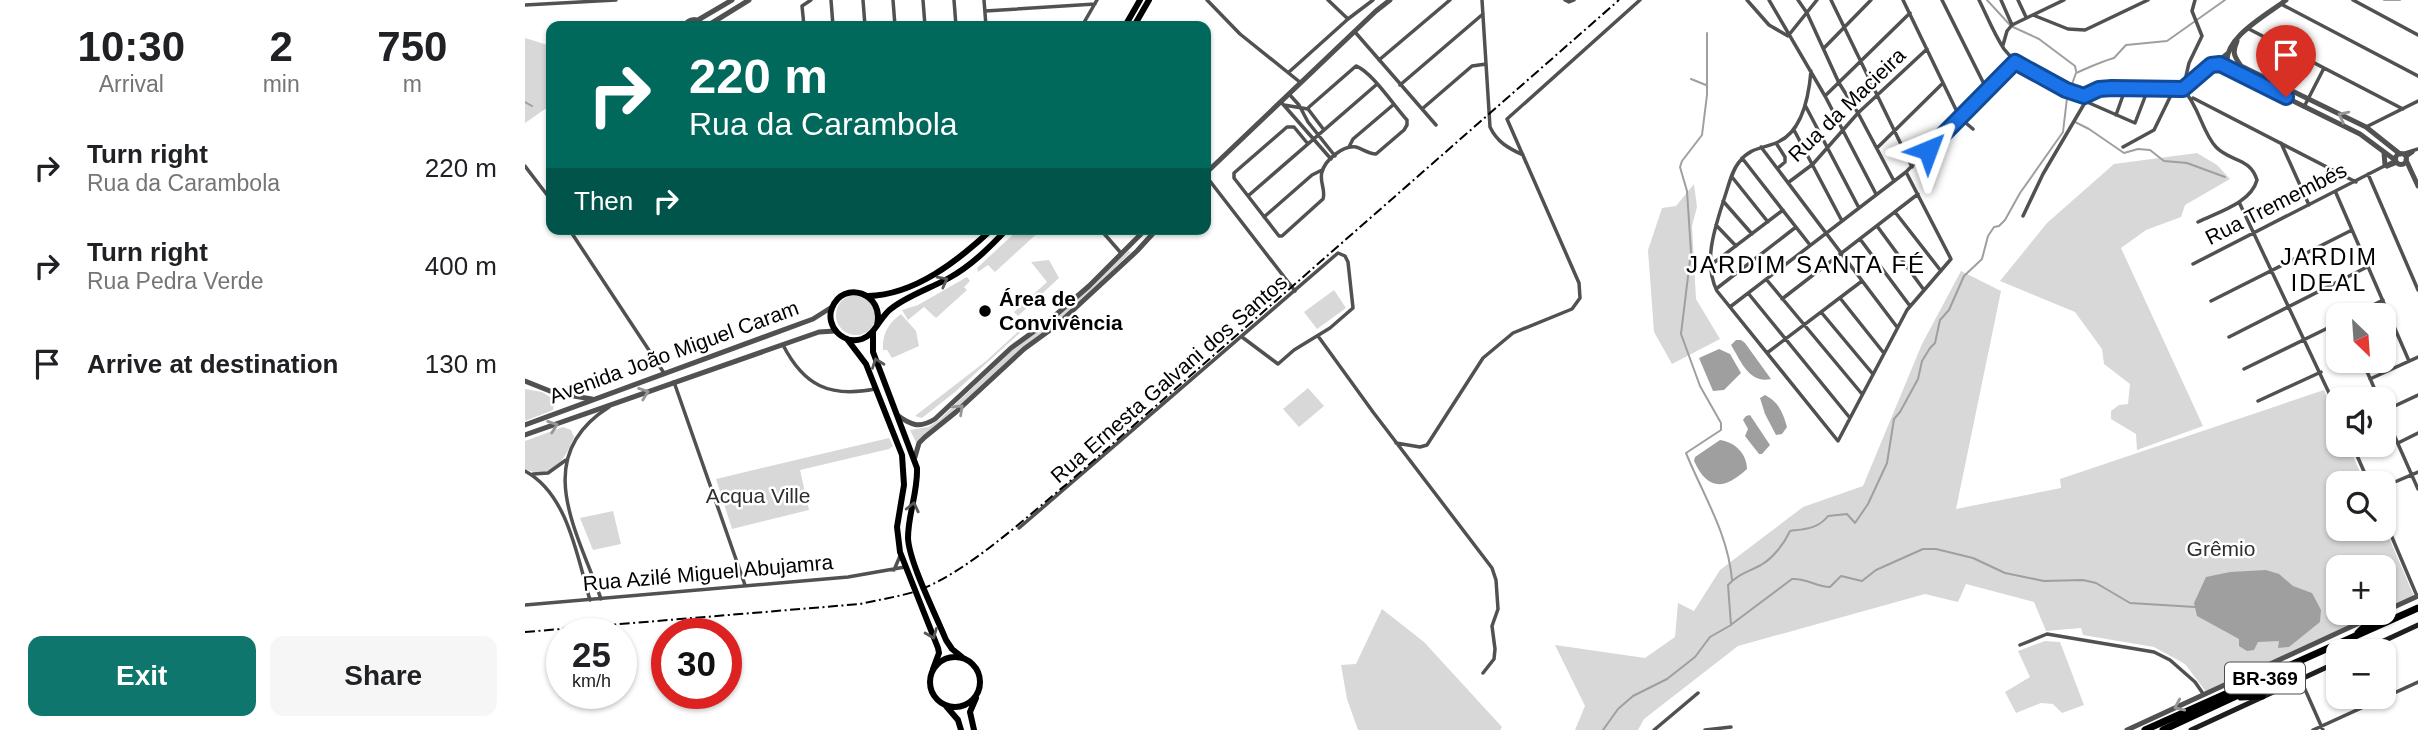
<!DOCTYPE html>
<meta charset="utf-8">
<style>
:root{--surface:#fff;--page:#f6f6f6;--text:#202124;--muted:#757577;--accent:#0f766e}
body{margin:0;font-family:Arial,sans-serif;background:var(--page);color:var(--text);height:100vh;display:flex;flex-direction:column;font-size:26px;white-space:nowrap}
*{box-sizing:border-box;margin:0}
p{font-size:23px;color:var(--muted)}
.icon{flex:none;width:38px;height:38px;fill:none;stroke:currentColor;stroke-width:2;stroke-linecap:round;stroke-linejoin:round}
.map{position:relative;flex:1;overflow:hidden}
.drawer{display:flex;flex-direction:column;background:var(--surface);width:525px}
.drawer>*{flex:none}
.banner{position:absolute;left:21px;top:21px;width:665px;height:214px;border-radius:14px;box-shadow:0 2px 5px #0004;background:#00695c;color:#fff;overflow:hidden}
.needle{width:46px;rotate:155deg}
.fabs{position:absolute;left:1801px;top:303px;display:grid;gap:14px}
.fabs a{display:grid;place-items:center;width:70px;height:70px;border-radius:14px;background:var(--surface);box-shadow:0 2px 5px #0004;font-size:35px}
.speed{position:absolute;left:21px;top:618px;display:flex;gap:14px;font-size:35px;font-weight:700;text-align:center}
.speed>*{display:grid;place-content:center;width:91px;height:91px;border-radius:50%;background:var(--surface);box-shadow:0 2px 5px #0004;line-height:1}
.speed small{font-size:18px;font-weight:400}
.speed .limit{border:10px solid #d22;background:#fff;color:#111}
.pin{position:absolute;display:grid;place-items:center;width:60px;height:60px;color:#fff;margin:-72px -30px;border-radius:50% 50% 50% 0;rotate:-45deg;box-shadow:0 0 7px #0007}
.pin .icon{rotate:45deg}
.me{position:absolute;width:77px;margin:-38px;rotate:44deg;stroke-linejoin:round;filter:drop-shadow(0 0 5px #0008)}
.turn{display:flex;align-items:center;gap:24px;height:147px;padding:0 28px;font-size:32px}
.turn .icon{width:91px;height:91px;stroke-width:2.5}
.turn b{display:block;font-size:49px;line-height:60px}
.then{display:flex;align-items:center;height:66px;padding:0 28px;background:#0003;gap:14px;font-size:26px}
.eta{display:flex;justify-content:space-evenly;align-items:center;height:119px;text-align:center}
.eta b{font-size:42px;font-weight:700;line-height:49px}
.action{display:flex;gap:14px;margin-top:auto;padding:14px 28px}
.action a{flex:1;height:80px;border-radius:14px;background:var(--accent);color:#fff;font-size:28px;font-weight:700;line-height:80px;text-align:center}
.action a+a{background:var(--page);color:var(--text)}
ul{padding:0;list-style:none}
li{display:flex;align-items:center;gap:21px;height:98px;padding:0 28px}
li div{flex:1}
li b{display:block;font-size:26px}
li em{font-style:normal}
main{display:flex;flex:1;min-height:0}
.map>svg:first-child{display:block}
.green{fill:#d8d8d8}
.water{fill:#9f9f9f}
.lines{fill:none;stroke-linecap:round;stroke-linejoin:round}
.stream{stroke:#9f9f9f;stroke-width:2}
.minor{stroke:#515151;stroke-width:3.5}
.tertiary{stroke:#515151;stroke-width:5}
.secondary{stroke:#1e1e1e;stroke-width:5}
.primary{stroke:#000;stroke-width:6}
.trunk{stroke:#000;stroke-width:7}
.rail{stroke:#000;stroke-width:2;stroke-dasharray:10 3.5 2 3.5;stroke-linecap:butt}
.oneway{stroke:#979797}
.oneway2{stroke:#595959}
.route-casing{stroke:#114b97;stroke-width:18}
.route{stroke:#1a73e8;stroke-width:12}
.poi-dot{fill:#000;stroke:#fff;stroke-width:2.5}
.labels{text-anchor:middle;stroke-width:5;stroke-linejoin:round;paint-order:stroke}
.shield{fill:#fff;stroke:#4c4c4c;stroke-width:2}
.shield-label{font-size:19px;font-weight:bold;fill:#000}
.street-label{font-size:21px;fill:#000;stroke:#fff}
.poi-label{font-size:21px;font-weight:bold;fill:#000;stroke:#fff;text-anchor:start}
.park-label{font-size:21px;fill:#2f2f2f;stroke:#fff}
.neighbourhood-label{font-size:23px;letter-spacing:2px;fill:#000;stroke:#fff}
.quarter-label{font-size:24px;letter-spacing:2px;fill:#000;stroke:#fff}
</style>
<main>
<section class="drawer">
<div class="eta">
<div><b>10:30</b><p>Arrival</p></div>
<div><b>2</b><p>min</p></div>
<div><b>750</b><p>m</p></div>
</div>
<ul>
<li><svg class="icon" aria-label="right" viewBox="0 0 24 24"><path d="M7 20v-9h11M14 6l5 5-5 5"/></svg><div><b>Turn right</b><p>Rua da Carambola</p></div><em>220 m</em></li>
<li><svg class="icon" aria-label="right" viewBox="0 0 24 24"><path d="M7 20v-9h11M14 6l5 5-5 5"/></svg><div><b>Turn right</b><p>Rua Pedra Verde</p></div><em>400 m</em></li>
<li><svg class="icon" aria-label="arrive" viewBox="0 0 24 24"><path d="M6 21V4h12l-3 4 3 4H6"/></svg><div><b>Arrive at destination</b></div><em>130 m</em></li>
</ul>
<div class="action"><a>Exit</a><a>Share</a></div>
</section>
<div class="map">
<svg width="1893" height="730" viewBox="0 0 1893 730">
<rect width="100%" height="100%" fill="#fff"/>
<path class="green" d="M 0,38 L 26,46 L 26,105 L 0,123 Z
M 1672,153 L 1692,165 L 1705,179 L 1660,205 L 1656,217 L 1621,230 L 1596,248 L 1678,426 L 1612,450 L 1611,434 L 1586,419 L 1586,411 L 1594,405 L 1603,404 L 1605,384 L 1579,364 L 1577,349 L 1550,312 L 1475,281 L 1522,223 L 1589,164 Z
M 1169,184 L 1172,207 L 1167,226 L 1171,299 L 1195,339 L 1147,364 L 1129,332 L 1123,250 L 1137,208 L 1151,206 Z
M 494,229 L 517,229 L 470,272 L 463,265 L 453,272 L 452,268 Z
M 603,251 L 606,252 L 532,324 L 414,426 L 391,442 L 385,430 L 403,427 L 414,420 L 488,349 L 526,322 Z
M 524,260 L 534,278 L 493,316 L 489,312 L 522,282 L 506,262 Z
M 1436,271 L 1476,291 L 1431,509 L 1536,488 L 1535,479 L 1799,390 L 1813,421 L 1813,444 L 1823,445 L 1840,483 L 1813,483 L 1813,528 L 1858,528 L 1859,526 L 1889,596 L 1859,610 L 1858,567 L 1813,567 L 1813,612 L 1854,613 L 1682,693 L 1660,664 L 1629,647 L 1558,635 L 1556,628 L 1521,631 L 1509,602 L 1441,584 L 1433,602 L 1400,594 L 1213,646 L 1119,719 L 1113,730 L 1050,730 L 1060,706 L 1030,645 L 1120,658 L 1150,637 L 1153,603 L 1169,611 L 1195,570 L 1278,507 L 1338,486 L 1397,344 Z
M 442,277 L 445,281 L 439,287 L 442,290 L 411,318 L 399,307 L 383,320 L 377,310 L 393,305 Z
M 809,290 L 821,308 L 792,329 L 779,312 Z
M311 315a20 20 0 1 1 40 0a20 20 0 1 1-40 0Z
M 376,314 L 391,331 L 394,346 L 367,358 L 362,350 L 358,350 C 357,333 364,323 376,314 Z
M 496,329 L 498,330 L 430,392 L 397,418 L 390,416 L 461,361 Z
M 783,388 L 799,406 L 774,427 L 758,409 Z
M 0,389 L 17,392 L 30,400 L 28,410 L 0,421 Z
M 38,427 L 46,430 L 49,437 C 40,460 27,481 0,469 L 0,441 Z
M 364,438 L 368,446 L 364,449 L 275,470 L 284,510 L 207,529 L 191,479 Z
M 88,511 L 96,544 L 68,550 L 55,518 Z
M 857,609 L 899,642 L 977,727 L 975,730 L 833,730 L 822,699 L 816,665 L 831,664 Z
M 1520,641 L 1535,642 L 1559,705 L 1537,713 L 1528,704 L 1516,703 L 1491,713 L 1480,692 L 1505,677 L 1493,651 Z"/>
<path class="water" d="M 1211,340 L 1216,340 L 1220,343 L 1246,379 C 1224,384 1216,361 1206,345 Z
M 1194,349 L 1205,354 L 1216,373 L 1199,390 L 1188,391 L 1174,358 Z
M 1240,395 C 1254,402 1258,413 1262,427 L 1257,434 L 1251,435 L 1240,414 L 1235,398 Z
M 1225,415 L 1245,445 L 1237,454 L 1234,454 L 1220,436 L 1223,429 L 1218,420 L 1221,416 Z
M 1195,440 C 1210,442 1222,454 1222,469 C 1199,490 1183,491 1169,461 L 1170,457 Z
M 1741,570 L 1754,574 L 1768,586 L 1787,593 L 1796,610 L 1795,622 L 1764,647 L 1753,648 L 1754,641 L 1733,642 L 1729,650 L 1722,651 L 1714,646 L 1714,639 L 1672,616 L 1669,603 L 1681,577 L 1705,572 Z"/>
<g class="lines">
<path class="stream" d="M 1462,0 L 1485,25
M 1859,0 L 1875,0
M 1488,27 L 1514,39 L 1550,66 L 1551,71
M 1182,33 L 1182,95 L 1177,135 L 1157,161 L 1155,167 L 1162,191 L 1166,252 L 1156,334 L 1175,386 L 1196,423 L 1196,430 L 1161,453 C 1178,495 1203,533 1207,580
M 1166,79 L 1181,85
M 0,102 L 7,106
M 1550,122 L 1564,129 L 1599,153 L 1613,149 L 1625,150 L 1639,161 L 1662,163 L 1700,177
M 1207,624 L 1267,579 C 1282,578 1291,587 1305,587 L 1316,576 L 1337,581 L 1351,570 L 1398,549 L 1411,549 L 1448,558 L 1480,573 L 1519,581 L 1558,580 L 1571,583 L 1605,603 L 1670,607
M 1078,730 L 1093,709 L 1108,696 L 1142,679 L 1170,657 L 1185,637 L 1206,625 L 1203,585 C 1213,574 1223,572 1236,565 C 1248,558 1259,544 1265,531 C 1280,529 1293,529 1303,516 L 1322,514 L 1330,523 L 1343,504 L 1362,463 L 1369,419 L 1375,412 L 1393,379 L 1397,361 L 1405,348 L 1410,343 L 1415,320 L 1424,310 L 1439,276 L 1457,259 L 1463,236 L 1469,227 L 1474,226 L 1480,220 L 1495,193 L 1538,132 L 1542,98 L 1551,73 C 1565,67 1575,62 1589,58 L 1601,45 L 1642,41 L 1700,0"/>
<path class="minor" d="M 306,0 L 308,26
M 338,0 L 340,26
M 368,0 L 370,26
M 398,0 L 400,26
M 429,0 L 431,26
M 459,0 L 461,26
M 682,0 L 715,34 L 776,83
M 803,0 L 823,19
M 957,0 L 965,127 C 972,142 983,148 998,155
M 1040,0 L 1044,2 L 1049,0
M 1222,0 L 1244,25 L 1263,36 L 1292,0
M 1244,0 L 1300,96 L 1351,194
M 1273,0 L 1282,13 L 1314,83 L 1333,113 L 1369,181
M 1306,0 L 1387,167
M 1378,0 L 1435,118 L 1448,129
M 1417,0 L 1462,90
M 1454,0 C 1462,16 1469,34 1479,49 C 1494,69 1535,89 1559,96 L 1574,89 L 1587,88 L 1658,89 L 1702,53
M 1476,0 L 1487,25
M 1493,0 L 1501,17
M 1670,0 L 1667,11 L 1677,36 L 1664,63 L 1658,89 C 1674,106 1677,132 1691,147 C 1705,162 1725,157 1732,180 C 1726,203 1693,212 1673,222
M 1828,0 L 1893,35
M 1756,4 L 1893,76
M 0,5 L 91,0
M 460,11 L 570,4
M 1508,15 L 1543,29 L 1560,30 L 1623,0
M 279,26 L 277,6 L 286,0
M 557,26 L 572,0
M 1722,28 L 1878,109
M 830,32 L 911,125
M 1478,45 L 1482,31 L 1487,25 L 1539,0
M 1299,48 L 1346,0
M 854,60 L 925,0
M 1688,65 L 1695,64 L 1704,67
M 1286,71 C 1284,95 1278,131 1253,142 C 1238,149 1226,147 1215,161 C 1207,170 1204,184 1200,196 C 1191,225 1177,261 1192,291 L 1313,441 L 1382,310 L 1426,259 L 1381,172
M 764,72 L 823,19 L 848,0
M 875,85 L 958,14
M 764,94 L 774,105 L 783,122 L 810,156
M 1301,95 L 1385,13
M 1668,98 L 1831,182
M 756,102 L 806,159
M 1562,102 L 1610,123 L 1623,89
M 759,105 L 783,109
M 1280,105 L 1334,208
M 1779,107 L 1799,68
M 897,109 L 947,66 L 961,64
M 1591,115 L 1601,87
M 1841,127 L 1893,101
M 799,130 L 783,109 L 784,107 L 831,66 C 846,71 870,107 882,120 L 882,125 L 879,130 L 851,154 C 843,154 838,149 831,147 C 818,145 800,160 797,172 C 794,181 801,190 798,199 L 757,236 L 754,236 L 723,196 L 851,85
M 1269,130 L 1317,221
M 1251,143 L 1260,157 L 1260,162 L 1253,168
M 1756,143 L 1784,205
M 824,147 L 828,139 L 868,105
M 1236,147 L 1372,327
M 1598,147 L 1629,130 L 1649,89
M 1352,148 L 1418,83
M 1877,154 L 1893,149
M 1881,157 L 1888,152
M 1217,158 L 1285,245
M 0,166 L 26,200
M 1862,167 L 1872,163
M 1843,174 L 1893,290
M 681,176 L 770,291
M 1207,177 L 1243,222
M 1264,182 L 1288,164 L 1333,113 L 1402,49
M 1811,193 L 1884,361
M 723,196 L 709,178 L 709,173 L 762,127 L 769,127 L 783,144
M 1198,201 L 1227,234
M 1714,202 L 1813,412
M 1370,212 L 1416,271
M 1498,216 L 1518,174 L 1565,94
M 739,217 L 787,175 L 797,170
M 1191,225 L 1211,246
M 1352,226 L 1399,290
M 44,229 L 139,373
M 575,229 L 596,253
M 1335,239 L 1385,306
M 1187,264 L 1258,210
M 1668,264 L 1871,160
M 1241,279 L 1337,394
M 1191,289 L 1271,227
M 1223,293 L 1325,418
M 1315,298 L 1358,352
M 1257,299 L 1393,194
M 1686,301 L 1827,230
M 1205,307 L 1381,172 L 1490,62
M 1296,312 L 1347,373
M 1828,315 L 1858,300
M 793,336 L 848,412 L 967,568 L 971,580 L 973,609 L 967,626 L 970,649 L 969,659 L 958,673
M 1704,337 L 1842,267
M 258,345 C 279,386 305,398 350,389
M 1242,353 L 1337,281
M 1837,360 L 1854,399
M 1719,369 L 1813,323
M 1845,379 L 1893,357
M 149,382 L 220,585
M 1733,401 L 1796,372
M 1858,410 L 1893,489
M 1859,411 L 1893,395
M 871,443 L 895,447 L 902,445 L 958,358 L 988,333 L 1047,309 L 1055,298 L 1054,283 L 982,119 L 1115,0
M 1873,443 L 1893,433
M 1827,444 L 1844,483
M 0,471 C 43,494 52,557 65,600
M 8,474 L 23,473 L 41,460
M 1858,487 L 1893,472
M 1858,516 L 1892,596
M 494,528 L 813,253 L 820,256 L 823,262 L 828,308 L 805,328 L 769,350 L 753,364 L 717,337
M 369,570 L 375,556
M 76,599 C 52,530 5,457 84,407
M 0,605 L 323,577 L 380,567
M 1495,645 L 1522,634 L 1629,652 L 1645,660 L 1670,682 L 1679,695
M 1775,678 L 1798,730
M 1129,730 L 1173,693
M 1180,730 L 1206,727
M 1788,730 L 1893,682"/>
<path class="tertiary" d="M 1761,0 C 1742,15 1699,37 1702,64 L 1709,72 L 1835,134 L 1870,160
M 173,20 L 207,0
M 159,26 C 164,18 173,17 178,26
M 182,26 L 224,0
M 1712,41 C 1707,53 1709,56 1716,66 L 1841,127 L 1875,154
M 1859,153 L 1860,165
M1870.5 159a5.5 5.5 0 1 1 11 0a5.5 5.5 0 1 1-11 0Z
M 1881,160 L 1893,186
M 681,173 L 851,11 L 865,0
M 0,381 L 30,393 L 67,399
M 372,415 C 386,425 394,429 410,419 L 486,348 L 526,319 L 564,286 L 621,229
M 0,425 L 288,319 L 307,307
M 0,435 L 294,332 L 310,331
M 390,457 L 394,443 L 400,437 L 431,412 L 499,349 L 532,325 L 612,251 L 632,229
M 1858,612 L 1893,596
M 1602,730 L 1858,612"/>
<path class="secondary" d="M 1837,651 L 1893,625
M 1666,730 L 1813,662"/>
<path class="primary" d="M 600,26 L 615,0
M 609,26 L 624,0
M 343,296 C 390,295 434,260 467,229
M 352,325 C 360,293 318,279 307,308 C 300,326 318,345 337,339 C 351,334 355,316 367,308 C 384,295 406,288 424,278 C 446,266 465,247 482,229
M 348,331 L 348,352 L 392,468 C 393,492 383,514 383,538 C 384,562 411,615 421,640 L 427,649 L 437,657
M 322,339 L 341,364 L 377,455 L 379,485 L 372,527 L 375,552 L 413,648 L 414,653 L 408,669
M405 682a25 25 0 1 1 50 0a25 25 0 1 1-50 0Z
M 421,706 L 433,720 L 436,730
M 449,730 L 445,712 L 451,698"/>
<path class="trunk" d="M 1833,633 L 1850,616
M 1716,697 L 1737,696
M 1620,730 L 1893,608
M 1638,730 L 1724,690"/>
<path class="rail" d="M 0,632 L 335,604 C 353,600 371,597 389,592 C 441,574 500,518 543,483 L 1094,0"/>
</g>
<defs><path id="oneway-chevron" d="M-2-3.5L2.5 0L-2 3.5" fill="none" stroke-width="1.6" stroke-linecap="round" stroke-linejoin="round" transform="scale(1.75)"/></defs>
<g class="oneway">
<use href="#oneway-chevron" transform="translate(1818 116) rotate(-153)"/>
<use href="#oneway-chevron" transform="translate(119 393) rotate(-20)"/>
<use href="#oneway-chevron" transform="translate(434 409) rotate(-43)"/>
<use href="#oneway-chevron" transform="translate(28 426) rotate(-19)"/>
<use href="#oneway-chevron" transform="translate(1654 706) rotate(156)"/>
</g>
<g class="oneway2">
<use href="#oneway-chevron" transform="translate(418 281) rotate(-28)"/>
<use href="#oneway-chevron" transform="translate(352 363) rotate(-110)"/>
<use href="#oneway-chevron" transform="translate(388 507) rotate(-77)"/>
<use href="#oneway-chevron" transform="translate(407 634) rotate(68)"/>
</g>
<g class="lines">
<g class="route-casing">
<path id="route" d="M 1403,150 L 1490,62 L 1541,90 L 1559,96 L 1574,89 L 1587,88 L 1658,89 L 1686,65 L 1695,64 L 1761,97"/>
</g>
<use href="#route" class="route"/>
</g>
<circle class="poi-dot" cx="460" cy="311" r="7"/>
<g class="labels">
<rect class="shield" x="1700" y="662.5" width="80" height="31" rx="5"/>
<g class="shield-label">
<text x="1740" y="685">BR-369</text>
</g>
<g class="street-label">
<text transform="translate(1322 105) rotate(-44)" y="7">Rua da Macieira</text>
<text transform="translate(1751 204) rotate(-27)" y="7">Rua Tremembés</text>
<text transform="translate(149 352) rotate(-20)" y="7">Avenida João Miguel Caram</text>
<text transform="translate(644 379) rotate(-41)" y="7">Rua Ernesta Galvani dos Santos</text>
<text transform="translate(183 573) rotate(-5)" y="7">Rua Azilé Miguel Abujamra</text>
</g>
<g class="poi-label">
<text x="474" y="306">Área de<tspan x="474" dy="24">Convivência</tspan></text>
</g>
<g class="park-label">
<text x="233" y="503">Acqua Ville</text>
<text x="1696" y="556">Grêmio</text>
</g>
<g class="neighbourhood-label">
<text x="1804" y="265">JARDIM<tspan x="1804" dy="26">IDEAL</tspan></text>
</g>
<g class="quarter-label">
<text x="1281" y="273">JARDIM SANTA FÉ</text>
</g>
</g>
</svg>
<div class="fabs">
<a><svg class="needle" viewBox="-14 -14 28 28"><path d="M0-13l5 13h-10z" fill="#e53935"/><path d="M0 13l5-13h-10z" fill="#757577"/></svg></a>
<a><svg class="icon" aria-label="sound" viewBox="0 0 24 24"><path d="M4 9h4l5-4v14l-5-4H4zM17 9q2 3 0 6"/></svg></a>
<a><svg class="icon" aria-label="search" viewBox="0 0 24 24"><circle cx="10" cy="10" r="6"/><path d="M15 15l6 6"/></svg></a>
<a>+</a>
<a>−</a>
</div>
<div class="speed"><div>25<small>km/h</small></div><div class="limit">30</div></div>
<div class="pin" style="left:1761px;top:97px;background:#d93025"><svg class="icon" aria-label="arrive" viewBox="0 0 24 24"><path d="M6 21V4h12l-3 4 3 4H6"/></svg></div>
<svg class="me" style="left:1403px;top:150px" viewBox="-20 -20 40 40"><path d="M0-17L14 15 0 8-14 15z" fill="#1a73e8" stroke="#fff" stroke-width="4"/></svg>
<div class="banner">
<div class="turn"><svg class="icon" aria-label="right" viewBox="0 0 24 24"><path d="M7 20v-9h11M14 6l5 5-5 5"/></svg><div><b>220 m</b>Rua da Carambola</div></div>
<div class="then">Then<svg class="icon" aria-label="right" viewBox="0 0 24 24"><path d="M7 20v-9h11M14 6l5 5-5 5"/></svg></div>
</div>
</div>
</main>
